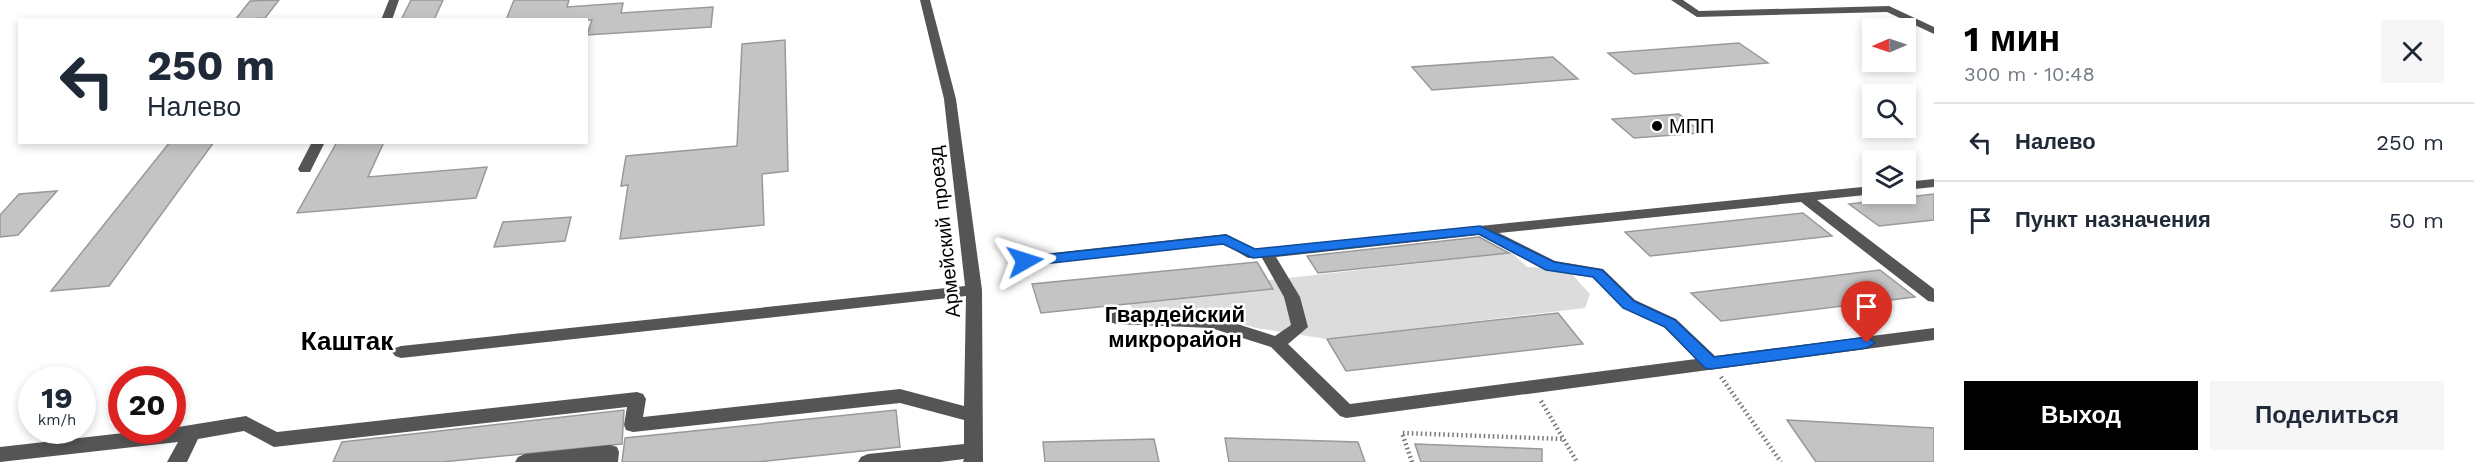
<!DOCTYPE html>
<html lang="ru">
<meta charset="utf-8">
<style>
:root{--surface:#fff;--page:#f6f6f7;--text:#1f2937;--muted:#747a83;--line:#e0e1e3;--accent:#000}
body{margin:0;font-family:"Work Sans",sans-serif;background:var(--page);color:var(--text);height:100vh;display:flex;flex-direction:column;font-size:22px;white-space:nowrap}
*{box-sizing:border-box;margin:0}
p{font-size:20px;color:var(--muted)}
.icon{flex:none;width:33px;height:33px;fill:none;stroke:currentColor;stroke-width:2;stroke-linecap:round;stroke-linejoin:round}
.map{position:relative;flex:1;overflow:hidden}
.side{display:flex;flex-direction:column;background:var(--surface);width:540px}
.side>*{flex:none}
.banner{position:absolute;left:18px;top:18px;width:570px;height:126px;border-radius:0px;box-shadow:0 3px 9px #0003;background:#fff;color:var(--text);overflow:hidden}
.needle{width:39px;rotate:268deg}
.controls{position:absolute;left:1862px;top:18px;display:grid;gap:12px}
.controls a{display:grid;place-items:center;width:54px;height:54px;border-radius:0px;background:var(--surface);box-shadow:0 3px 9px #0003;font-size:30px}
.speed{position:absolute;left:18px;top:366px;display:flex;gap:12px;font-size:30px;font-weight:700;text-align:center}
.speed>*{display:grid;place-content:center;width:78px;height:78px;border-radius:50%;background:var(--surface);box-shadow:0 3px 9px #0003;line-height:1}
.speed small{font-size:15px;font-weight:400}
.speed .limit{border:9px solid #d22;background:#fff;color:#111}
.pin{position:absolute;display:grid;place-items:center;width:51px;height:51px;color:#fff;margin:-62px -26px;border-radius:50% 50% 50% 0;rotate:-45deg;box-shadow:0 0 6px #0007}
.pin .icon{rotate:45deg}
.me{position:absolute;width:66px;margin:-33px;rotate:84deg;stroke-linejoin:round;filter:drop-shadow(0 0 4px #0008)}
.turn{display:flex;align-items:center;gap:21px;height:126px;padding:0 30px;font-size:27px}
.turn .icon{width:78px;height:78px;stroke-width:2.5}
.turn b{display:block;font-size:42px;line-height:51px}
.round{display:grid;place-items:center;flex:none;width:63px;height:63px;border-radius:0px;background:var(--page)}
.head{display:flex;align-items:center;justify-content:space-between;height:102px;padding:0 30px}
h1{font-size:36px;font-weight:700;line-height:45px;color:var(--accent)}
.action{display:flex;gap:12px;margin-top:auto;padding:12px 30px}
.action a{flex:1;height:69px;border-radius:0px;background:var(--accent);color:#fff;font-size:24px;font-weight:700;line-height:69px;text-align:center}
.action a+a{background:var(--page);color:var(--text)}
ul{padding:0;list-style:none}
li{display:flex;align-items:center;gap:18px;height:78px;padding:0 30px;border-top:2px solid var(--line)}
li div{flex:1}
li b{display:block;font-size:22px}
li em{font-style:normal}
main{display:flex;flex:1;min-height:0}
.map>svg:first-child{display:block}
.green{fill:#dcdcdc}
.building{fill:#c4c4c4;stroke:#999;stroke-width:1.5}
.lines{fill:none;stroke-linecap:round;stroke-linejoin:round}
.path{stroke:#777;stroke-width:4.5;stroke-dasharray:1.5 3;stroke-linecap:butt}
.minor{fill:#555;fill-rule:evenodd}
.route{fill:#1a73e8;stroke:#114b97;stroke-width:1.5}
.poi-dot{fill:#000;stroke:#fff;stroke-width:2}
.labels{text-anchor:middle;stroke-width:5;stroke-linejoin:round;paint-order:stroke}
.poi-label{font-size:20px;fill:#000;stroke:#fff;text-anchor:start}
.street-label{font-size:20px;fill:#000;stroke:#fff}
.quarter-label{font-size:22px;font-weight:bold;fill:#000;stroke:#fff}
.district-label{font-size:26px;font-weight:bold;fill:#000;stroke:#fff}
</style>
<main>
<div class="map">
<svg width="1934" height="462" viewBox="0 0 1934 462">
<rect width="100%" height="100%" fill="#fff"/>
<path class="green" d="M 1512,253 L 1527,267 L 1567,269 L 1590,294 L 1585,308 L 1327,339 L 1256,328 L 1213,316 L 1135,313 L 1125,296 Z"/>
<path class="building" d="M 279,0 L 265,18 L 235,20 L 250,1 Z
M 411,0 L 443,0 L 434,20 L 401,20 Z
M 514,0 L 569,0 L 567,7 L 623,3 L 621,13 L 713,7 L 711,27 L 587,35 L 592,20 L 506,20 Z
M 785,40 L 788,171 L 762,174 L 764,225 L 620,239 L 628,185 L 621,186 L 626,156 L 737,146 L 742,44 Z
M 1739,43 L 1768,63 L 1634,74 L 1608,53 Z
M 1553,57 L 1578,79 L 1432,90 L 1412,67 Z
M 1679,114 L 1702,133 L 1634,138 L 1612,119 Z
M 170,142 L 214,142 L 109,286 L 51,291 Z
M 337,142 L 384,142 L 368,177 L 487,167 L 476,198 L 297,213 Z
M 57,191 L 18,235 L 0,237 L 0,215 L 19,194 Z
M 1934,194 L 1934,220 L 1879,226 L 1849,204 Z
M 1803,213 L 1832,236 L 1650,256 L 1625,232 Z
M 571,217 L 565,241 L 494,247 L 503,222 Z
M 1479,237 L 1509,253 L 1318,273 L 1307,256 Z
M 1257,262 L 1273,289 L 1041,313 L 1032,284 Z
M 1880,270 L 1915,297 L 1721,321 L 1691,293 Z
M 1558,313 L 1583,344 L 1346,371 L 1327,339 Z
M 624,410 L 622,444 L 442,462 L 333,462 L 342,442 Z
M 896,410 L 900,447 L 757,462 L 622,462 L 625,438 Z
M 1787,420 L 1934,428 L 1934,462 L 1816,462 Z
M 1225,438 L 1358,442 L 1365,462 L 1229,462 Z
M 1154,439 L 1159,462 L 1045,462 L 1043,442 Z
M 1415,444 L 1542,449 L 1542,462 L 1421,462 Z"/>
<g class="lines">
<path class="path" d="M 1721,377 L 1781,462
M 1541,401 L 1577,462
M 1412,462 L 1402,433 L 1564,439"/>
<path class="minor" d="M 389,0 L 399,0 L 392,20 L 381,20 Z
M 920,0 L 930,0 L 956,99 L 982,290 L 983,462 L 963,462 L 964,459 L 940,462 L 858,462 L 861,457 L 868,454 L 964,444 L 964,420 L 900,403 L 633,432 L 626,430 L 624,425 L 627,407 L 274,447 L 244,431 L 198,439 L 187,462 L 167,462 L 178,442 L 0,462 L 0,447 L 150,430 L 172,430 L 172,428 L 246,416 L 277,432 L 637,392 L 643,394 L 646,399 L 643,417 L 900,389 L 964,406 L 966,296 L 401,358 L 395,356 L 392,352 L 395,348 L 401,346 L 965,286 L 944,99 Z
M 1671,0 L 1683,0 L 1699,11 L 1889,6 L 1934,27 L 1934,34 L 1887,12 L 1697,17 Z
M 312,142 L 325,142 L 310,172 L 300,172 L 298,169 Z
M 1934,179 L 1934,187 L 1905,190 L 1905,182 Z
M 1872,186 L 1872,194 L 1875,194 L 1817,200 L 1934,289 L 1934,302 L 1928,301 L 1801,202 L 1499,233 L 1555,261 L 1603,269 L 1635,300 L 1676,319 L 1715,356 L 1934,328 L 1934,340 L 1346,418 L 1340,416 L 1271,347 L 1211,328 L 1116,324 L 1110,322 L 1108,318 L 1110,314 L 1116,312 L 1212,316 L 1275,336 L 1291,325 L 1284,297 L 1262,258 L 1248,258 L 1224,244 L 1025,266 L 1017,261 L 1025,256 L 1226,234 L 1255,249 ZM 1479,235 L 1545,270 L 1592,277 L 1623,308 L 1664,327 L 1696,359 L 1350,404 L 1288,344 L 1308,327 L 1300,297 L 1276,257 Z
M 610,445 L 617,447 L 619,452 L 618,462 L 515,462 L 518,457 L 525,454 Z"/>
</g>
<path class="route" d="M 1480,226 L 1554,262 L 1602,270 L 1634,301 L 1675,320 L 1714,357 L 1867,337 L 1875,343 L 1867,348 L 1711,369 L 1705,368 L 1665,327 L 1623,308 L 1593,277 L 1546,270 L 1479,234 L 1253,258 L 1223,244 L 1025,266 L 1018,261 L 1025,257 L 1226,235 L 1255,249 Z"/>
<circle class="poi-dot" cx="1657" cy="126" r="6"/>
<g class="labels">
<g class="poi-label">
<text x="1669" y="133">МПП</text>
</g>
<g class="street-label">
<text transform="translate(944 232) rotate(-96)" y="7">Армейский проезд</text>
</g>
<g class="quarter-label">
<text x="1175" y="322">Гвардейский<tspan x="1175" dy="25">микрорайон</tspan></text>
</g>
<g class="district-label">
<text x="347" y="350">Каштак</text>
</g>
</g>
</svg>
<div class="controls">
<a><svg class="needle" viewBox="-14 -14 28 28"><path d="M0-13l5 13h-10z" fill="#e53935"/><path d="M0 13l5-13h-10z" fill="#747a83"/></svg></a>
<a><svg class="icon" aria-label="search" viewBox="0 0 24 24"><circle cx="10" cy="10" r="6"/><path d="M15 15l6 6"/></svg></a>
<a><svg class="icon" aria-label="layers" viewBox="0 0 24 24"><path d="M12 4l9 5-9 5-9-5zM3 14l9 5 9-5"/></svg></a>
</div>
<div class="speed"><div>19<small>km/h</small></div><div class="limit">20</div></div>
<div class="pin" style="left:1867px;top:343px;background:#d93025"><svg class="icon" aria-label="arrive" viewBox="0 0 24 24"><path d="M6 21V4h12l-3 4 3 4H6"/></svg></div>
<svg class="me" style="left:1025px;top:261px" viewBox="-20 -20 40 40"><path d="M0-17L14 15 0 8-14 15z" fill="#1a73e8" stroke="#fff" stroke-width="4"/></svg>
<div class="banner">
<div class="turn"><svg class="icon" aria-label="left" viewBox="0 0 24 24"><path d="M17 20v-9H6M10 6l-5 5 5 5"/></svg><div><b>250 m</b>Налево</div></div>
</div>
</div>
<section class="side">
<div class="head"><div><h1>1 мин</h1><p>300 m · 10:48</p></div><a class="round"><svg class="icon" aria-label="close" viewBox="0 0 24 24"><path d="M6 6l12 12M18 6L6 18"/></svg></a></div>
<ul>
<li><svg class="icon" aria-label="left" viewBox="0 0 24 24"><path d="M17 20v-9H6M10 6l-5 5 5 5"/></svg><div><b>Налево</b></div><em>250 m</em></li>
<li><svg class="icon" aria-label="arrive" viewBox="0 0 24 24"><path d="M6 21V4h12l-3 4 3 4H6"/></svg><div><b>Пункт назначения</b></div><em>50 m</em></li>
</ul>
<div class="action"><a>Выход</a><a>Поделиться</a></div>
</section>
</main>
